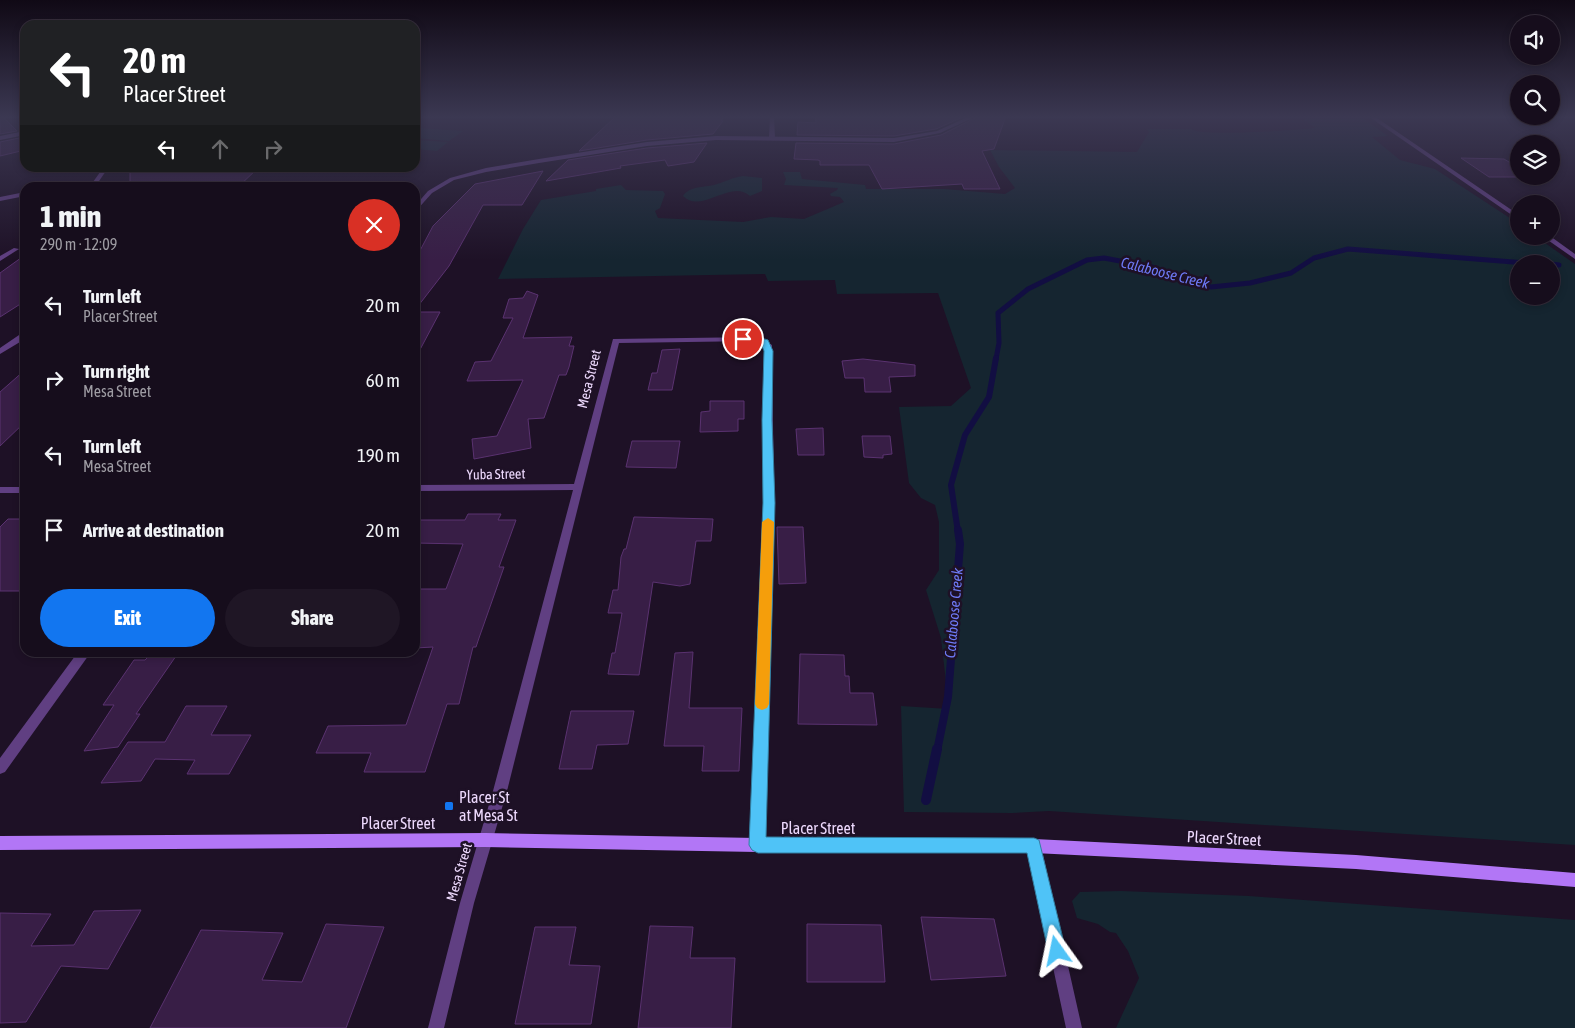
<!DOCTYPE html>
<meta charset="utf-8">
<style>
:root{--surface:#160d1c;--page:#1f1625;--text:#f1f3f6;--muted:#9e9ca3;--line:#352d3b;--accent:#1276f0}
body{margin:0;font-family:"Asap Condensed",sans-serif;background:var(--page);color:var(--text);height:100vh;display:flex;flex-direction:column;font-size:19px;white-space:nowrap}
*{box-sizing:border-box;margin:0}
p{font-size:16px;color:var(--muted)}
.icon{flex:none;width:28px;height:28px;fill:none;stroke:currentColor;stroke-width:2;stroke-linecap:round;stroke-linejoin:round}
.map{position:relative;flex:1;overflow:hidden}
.panel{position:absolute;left:20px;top:182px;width:400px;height:475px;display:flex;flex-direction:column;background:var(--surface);border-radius:15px;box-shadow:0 2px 8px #0003,0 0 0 1px var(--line)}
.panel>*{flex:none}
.hud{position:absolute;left:20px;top:20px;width:400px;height:152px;border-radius:15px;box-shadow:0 2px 8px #0003,0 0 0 1px var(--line);background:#202124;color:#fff;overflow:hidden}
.tools{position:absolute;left:1510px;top:15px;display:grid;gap:10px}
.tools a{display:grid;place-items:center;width:50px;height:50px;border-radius:50%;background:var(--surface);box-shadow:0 2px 8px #0003,0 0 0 1px var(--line);font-size:25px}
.pin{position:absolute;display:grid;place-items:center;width:42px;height:42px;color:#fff;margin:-21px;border:2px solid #fff;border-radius:50%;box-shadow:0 1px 5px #0007}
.me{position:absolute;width:55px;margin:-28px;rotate:348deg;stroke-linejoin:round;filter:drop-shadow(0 0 4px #0008)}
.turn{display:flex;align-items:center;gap:18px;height:105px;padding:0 20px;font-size:22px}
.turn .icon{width:65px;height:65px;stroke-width:2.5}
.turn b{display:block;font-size:35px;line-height:42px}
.lanes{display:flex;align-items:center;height:48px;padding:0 20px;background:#0003;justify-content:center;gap:25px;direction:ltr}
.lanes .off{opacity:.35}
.round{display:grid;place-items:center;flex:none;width:52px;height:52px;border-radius:26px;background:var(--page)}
.overview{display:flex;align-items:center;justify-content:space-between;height:85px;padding:0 20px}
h1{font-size:30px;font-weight:800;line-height:38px}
.action{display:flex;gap:10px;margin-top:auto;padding:10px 20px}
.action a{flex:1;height:58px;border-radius:30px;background:var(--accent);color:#fff;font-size:20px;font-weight:800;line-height:58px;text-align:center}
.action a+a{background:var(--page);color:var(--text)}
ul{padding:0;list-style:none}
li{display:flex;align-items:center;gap:15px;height:75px;padding:0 20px}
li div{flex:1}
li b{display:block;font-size:19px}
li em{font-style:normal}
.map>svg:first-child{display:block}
.green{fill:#152530;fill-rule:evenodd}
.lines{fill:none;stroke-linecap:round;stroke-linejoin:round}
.stream-far3{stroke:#120e42;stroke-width:5}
.stream-far2{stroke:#120e42;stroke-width:6}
.stream-far1{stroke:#120e42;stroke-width:8}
.stream{stroke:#120e42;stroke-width:10}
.building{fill:#381e46;stroke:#5a3270}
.minor{fill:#603f82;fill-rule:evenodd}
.tertiary{fill:#603f82;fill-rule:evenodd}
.secondary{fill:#b276f6;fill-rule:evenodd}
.route{fill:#4fc3f7;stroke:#337fa1}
.slow{fill:#f59e0b}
.poi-dot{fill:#1276f0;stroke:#1e1126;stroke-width:2}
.labels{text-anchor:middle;stroke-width:5;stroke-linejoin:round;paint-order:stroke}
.street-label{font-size:14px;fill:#edd9fd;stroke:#1e1126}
.water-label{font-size:15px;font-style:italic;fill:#6e7af6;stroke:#1e1126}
.near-poi-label{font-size:16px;fill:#edd9fd;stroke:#1e1126;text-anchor:start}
.near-street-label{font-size:16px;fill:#edd9fd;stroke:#1e1126}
</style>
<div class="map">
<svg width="1575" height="1028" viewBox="0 0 1575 1028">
<rect width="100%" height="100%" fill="#1e1126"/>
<path class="green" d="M 1299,116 L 1360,116 L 1388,136 L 1372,137 L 1400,160 L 1435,169 L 1519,224 L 1519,236 L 1535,236 L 1575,264 L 1575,845 L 1049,811 L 1012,813 L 904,812 L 901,706 L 949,709 L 941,638 L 926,590 L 939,570 L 939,522 L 935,505 L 921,498 L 909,483 L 899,407 L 951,406 L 971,388 L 938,293 L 837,294 L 835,280 L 768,281 L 765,274 L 498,279 L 523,229 L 541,200 L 596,191 L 596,189 L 621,185 L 626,190 L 663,191 L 665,194 L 660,208 L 655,211 L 658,218 L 743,222 L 771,217 L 804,219 L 844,202 L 840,197 L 831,196 L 830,194 L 837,190 L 838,188 L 784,185 L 786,179 L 783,172 L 800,172 L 802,179 L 865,185 L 866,189 L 944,189 L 1005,194 L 1015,188 L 999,167 L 990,150 L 1137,152 L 1149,132 L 1147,129 L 1191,129 C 1201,137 1298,130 1315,128 ZM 1519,264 L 1551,264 L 1551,296 L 1519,296 Z
M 420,128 L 463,131 L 449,141 L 415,138 L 415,132 Z
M 415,140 L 448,142 L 437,151 L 415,149 Z
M 743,176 L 762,178 L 762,191 L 750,196 C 731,178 701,215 683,196 C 690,185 706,188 717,184 C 727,181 731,178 743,176 Z
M 1121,891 L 1249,896 L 1575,920 L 1575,1028 L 1116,1028 L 1139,978 L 1128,951 L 1116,933 L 1110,932 L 1098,924 L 1077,918 L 1072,901 L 1080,892 Z"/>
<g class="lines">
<path class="stream-far3" d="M 1551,264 L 1559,265
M 996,359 L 999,343 L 998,313 L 1028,289 L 1087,260 L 1104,258 L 1152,267 L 1211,287 L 1250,283 L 1291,273 L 1314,258 L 1348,249 L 1540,264"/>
<path class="stream-far2" d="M 958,532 L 951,485 L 965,435 L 989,397 L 996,358"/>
<path class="stream-far1" d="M 937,751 L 948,697 L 960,544 L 958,530"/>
<path class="stream" d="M 926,800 L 937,749"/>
</g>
<path class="building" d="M 0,116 L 2,116 L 17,131 L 0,134 Z
M 616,116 L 724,116 L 721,121 L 723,121 L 713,134 L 647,140 L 579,151 Z
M 815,116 L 965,116 L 936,129 L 894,136 L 797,135 L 798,122 L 816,123 Z
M 979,116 L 1006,116 L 994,149 L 982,151 L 1000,189 L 964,189 L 962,184 L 882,189 L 869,165 L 820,165 L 820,161 L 818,160 L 794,159 L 796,143 L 894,144 L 941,135 Z
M 24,137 L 25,150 L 0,156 L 0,142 Z
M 707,143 L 694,162 L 668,166 L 665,160 L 620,166 L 621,168 L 546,181 L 568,160 L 647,148 Z
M 1461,158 L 1504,159 L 1519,168 L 1519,176 L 1533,177 L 1489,177 Z
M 130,168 L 258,168 L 237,188 L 142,188 L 146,184 L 130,184 Z
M 543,171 L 522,205 L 483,205 L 449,266 L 415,310 L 415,260 L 433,226 L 475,184 Z
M 25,255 L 25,301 L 0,317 L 0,273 Z
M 527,291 L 538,295 L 523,338 L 572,337 L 569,346 L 574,346 L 569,367 L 566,375 L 559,375 L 544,418 L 528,419 L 531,448 L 474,459 L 472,439 L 497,436 L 523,380 L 467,381 L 475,362 L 491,361 L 513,318 L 503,318 L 509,299 L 523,298 Z
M 415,312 L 440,312 L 415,359 Z
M 680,349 L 672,390 L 648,390 L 652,373 L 657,373 L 662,350 Z
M 863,359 L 915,365 L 915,376 L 889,377 L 891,392 L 865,392 L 864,378 L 845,378 L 842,361 Z
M 25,370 L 25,422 L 0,446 L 0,392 Z
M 710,401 L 744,401 L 744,419 L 738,419 L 738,431 L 700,432 L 701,412 L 710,411 Z
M 823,428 L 824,455 L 798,455 L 796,429 Z
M 862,436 L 890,436 L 892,454 L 883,455 L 883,458 L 864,457 Z
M 632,441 L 680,441 L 676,468 L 626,467 Z
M 468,514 L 501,514 L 498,520 L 516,520 L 499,567 L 504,567 L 479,638 L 476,647 L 473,647 L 459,704 L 447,704 L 425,772 L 364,772 L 371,753 L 316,753 L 328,726 L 406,725 L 433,647 L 415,648 L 415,589 L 446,589 L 463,544 L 415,543 L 415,520 L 465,520 Z
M 634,517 L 713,519 L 711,541 L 696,541 L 690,584 L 680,586 L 653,582 L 639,675 L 608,674 L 612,653 L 615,653 L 622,613 L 608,613 L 613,590 L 618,590 L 621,557 L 624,549 L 626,549 Z
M 8,519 L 25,519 L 25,591 L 0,591 L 0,527 Z
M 777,527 L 803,527 L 806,583 L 779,584 Z
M 693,652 L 689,708 L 742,708 L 739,771 L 702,771 L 704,746 L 664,746 L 675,653 Z
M 800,654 L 844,655 L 845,676 L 849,676 L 850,693 L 873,693 L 877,725 L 798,724 Z
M 149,656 L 176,656 L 136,714 L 140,714 L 118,747 L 84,751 L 114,705 L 103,705 L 134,660 L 145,660 Z
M 186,706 L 227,706 L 211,735 L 251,735 L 229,774 L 187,774 L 195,760 L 155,759 L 141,781 L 101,783 L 128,742 L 165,742 Z
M 571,711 L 634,711 L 628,744 L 597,745 L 592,769 L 559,769 Z
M 141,910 L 108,969 L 61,966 L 26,1022 L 0,1023 L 0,913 L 51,914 L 31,946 L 74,945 L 94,911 Z
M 921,917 L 994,919 L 1006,976 L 931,980 Z
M 326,924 L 384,927 L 346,1028 L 150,1028 L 201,930 L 283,933 L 262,980 L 302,982 Z
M 807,924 L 881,925 L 885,982 L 807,982 Z
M 650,926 L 693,927 L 690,958 L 735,958 L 731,1028 L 638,1028 Z
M 535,927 L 576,927 L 569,965 L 600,966 L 591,1024 L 515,1024 Z"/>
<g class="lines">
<path class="minor" d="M 770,116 L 774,116 L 775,138 L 772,140 L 769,138 Z
M 1368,116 L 1374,116 L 1519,215 L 1519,220 Z
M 25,131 L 25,135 L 0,140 L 0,136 Z
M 103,168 L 108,168 L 97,184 L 78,188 L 61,188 L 93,182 Z
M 25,192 L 25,196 L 0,201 L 0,197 Z
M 1542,236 L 1550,236 L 1575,254 L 1575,259 Z
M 14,248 L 19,249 L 0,261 L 0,256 Z
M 22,333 L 25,333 L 25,339 L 0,354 L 0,348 Z
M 758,337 L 772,345 L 774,503 L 764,845 L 762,850 L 757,852 L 752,850 L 750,845 L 764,503 L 764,346 L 756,341 L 619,343 L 507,791 L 474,903 L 444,1028 L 428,1028 L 460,903 L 493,791 L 573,490 L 415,491 L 415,485 L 574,484 L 613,339 Z
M 0,487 L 25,487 L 25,493 L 0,493 Z
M 1034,839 L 1039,841 L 1041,846 L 1082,1028 L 1066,1028 L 1027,846 L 1029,841 Z"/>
<path class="tertiary" d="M 970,116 L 977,116 L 940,133 L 894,142 L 716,140 L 647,146 L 539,163 L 486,172 L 454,180 L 432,193 L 415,212 L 415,206 L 428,191 L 450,178 L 486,168 L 539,159 L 647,142 L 716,136 L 894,138 L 937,131 Z
M 78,652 L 91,652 L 5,772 L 0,774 L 0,758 Z"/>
<path class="secondary" d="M 485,833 L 757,838 L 1034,839 L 1356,855 L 1575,873 L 1575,887 L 1356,869 L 1034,853 L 757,852 L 485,847 L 0,850 L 0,836 Z"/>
</g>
<linearGradient id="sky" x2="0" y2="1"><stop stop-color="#100915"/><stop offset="0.45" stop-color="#3b3852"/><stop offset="1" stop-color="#3b3852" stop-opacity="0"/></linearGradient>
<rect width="1575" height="260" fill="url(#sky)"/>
<path class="route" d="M 740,337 L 758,337 L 768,340 L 773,351 L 772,420 L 775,503 L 766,837 L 1034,838 L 1039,840 L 1066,951 L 1063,957 L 1057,960 L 1051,957 L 1048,951 L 1027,853 L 758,853 L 752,850 L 749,845 L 763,503 L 762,420 L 764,351 L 761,344 L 740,341 Z"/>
<path class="slow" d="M 768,518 L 774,522 L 769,704 L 767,708 L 762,710 L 757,708 L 755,704 L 762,522 Z"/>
<rect class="poi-dot" x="444" y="801" width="10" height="10" rx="2.5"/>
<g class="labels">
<g class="street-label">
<text transform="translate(589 379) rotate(-76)" y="5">Mesa Street</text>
<text transform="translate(496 474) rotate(-1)" y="5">Yuba Street</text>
<text transform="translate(459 872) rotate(-74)" y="5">Mesa Street</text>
</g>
<g class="water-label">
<text transform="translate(1165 273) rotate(14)" y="5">Calaboose Creek</text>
<text transform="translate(954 613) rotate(-85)" y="5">Calaboose Creek</text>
</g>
<g class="near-poi-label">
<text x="459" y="803">Placer St<tspan x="459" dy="18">at Mesa St</tspan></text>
</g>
<g class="near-street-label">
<text x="398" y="829">Placer Street</text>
<text x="818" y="834">Placer Street</text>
<text transform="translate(1224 838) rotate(3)" y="6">Placer Street</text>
</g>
</g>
</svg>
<div class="tools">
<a><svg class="icon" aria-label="sound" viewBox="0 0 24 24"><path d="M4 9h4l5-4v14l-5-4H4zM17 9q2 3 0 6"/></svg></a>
<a><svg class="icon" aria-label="search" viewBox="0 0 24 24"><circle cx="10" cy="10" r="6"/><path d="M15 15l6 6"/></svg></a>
<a><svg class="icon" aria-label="layers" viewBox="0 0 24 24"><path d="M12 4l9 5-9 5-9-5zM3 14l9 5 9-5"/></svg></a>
<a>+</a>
<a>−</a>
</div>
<div class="pin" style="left:743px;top:339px;background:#d93025"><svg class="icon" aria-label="arrive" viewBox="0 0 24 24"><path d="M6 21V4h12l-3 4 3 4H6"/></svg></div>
<svg class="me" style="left:1057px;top:951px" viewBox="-20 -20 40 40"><path d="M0-17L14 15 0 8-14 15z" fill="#4fc3f7" stroke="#fff" stroke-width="4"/></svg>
<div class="hud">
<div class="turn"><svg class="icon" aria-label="left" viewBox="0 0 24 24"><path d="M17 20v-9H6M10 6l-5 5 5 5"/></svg><div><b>20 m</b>Placer Street</div></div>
<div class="lanes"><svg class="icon" aria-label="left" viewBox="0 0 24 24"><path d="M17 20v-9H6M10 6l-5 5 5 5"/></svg><svg class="icon off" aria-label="ahead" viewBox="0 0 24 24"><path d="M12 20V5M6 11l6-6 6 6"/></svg><svg class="icon off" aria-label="right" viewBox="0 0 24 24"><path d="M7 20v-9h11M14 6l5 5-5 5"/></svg></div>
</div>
<section class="panel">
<div class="overview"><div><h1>1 min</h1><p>290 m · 12:09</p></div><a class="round" style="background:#d93025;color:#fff"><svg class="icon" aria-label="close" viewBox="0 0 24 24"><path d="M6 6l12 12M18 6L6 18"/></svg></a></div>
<ul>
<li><svg class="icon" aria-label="left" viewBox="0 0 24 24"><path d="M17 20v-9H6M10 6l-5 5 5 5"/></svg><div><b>Turn left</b><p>Placer Street</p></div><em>20 m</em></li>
<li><svg class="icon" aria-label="right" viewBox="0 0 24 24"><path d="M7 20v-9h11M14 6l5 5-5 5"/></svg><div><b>Turn right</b><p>Mesa Street</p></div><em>60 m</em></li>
<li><svg class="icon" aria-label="left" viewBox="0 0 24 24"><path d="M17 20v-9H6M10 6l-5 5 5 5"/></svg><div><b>Turn left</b><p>Mesa Street</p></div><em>190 m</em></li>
<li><svg class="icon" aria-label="arrive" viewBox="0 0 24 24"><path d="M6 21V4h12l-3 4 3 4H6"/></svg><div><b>Arrive at destination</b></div><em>20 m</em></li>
</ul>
<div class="action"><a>Exit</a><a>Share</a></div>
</section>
</div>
